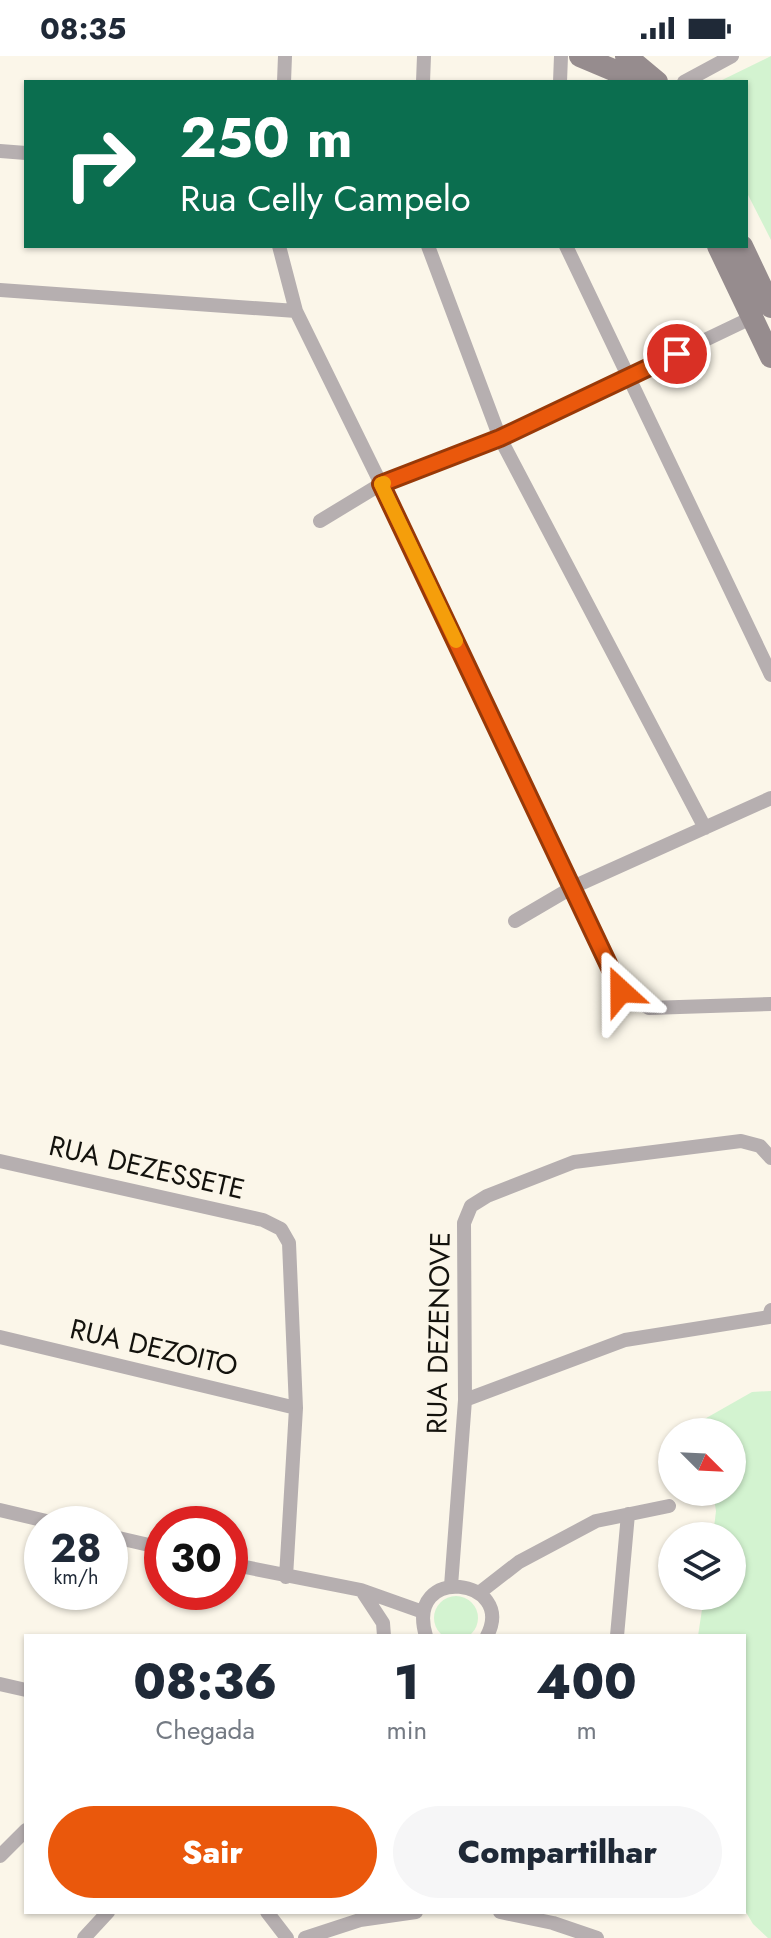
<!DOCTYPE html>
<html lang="pt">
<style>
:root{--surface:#fff;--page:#f6f6f7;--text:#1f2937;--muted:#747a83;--accent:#ea580c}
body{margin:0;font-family:Jost,sans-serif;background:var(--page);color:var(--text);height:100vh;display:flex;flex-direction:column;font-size:30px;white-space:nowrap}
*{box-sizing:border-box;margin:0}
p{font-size:26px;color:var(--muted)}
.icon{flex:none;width:44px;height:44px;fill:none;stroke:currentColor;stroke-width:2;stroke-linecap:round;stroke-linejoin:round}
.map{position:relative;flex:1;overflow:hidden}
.drawer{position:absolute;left:24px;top:1578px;width:722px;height:280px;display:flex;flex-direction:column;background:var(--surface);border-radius:0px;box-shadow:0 2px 6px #0004}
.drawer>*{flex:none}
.top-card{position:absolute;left:24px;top:24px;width:724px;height:168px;border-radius:0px;box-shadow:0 2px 6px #0004;background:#0b6e4f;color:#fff;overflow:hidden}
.needle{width:52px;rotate:114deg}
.tools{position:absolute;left:658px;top:1362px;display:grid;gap:16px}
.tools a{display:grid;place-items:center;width:88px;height:88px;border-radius:50%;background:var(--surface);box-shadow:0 2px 6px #0004;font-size:40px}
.speed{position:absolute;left:24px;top:1450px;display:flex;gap:16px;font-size:40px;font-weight:700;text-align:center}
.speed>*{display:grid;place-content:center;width:104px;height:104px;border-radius:50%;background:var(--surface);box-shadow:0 2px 6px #0004;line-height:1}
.speed small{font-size:20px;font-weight:400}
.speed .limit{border:12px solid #d22;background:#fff;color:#111}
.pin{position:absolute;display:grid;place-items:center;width:68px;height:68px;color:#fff;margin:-34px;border:4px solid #fff;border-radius:50%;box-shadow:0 2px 8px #0007}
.me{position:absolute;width:88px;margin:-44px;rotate:336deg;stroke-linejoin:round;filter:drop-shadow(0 0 6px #0008)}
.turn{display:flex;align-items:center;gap:28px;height:168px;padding:0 24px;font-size:36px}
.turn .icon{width:104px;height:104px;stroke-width:2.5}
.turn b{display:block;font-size:56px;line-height:68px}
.eta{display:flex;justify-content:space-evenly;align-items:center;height:136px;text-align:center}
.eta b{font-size:48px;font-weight:800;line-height:56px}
.button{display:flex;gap:16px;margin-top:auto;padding:16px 24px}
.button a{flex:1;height:92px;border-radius:48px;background:var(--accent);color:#fff;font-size:32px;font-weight:800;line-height:92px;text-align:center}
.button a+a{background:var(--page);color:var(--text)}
.status{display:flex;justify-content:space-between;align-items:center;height:56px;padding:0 40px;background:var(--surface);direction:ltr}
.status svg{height:22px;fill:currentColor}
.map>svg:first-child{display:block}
.green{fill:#d3f3d0}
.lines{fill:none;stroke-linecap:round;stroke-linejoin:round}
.street{stroke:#b6afb0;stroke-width:14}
.secondary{stroke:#968c8e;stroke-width:22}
.route-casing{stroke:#983908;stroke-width:20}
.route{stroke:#ea580c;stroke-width:14}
.slow{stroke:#f59e0b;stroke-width:14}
.labels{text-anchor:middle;stroke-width:6;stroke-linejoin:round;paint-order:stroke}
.street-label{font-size:28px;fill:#13120d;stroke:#fbf6e9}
</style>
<div class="status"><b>08:35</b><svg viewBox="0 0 49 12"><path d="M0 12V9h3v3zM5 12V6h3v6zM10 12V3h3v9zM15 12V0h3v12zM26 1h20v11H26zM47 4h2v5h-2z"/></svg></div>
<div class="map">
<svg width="771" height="1882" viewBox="0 0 771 1882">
<rect width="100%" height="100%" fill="#fbf6e9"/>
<path class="green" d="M 771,0 L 771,184 L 746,135 L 746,26 L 718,26 Z
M 771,1335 L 771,1882 L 768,1882 L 753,1868 L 744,1853 L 744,1580 L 698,1580 L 704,1540 L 732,1540 L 732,1480 L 713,1480 L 716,1455 L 713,1436 L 732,1436 L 732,1376 L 703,1376 L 701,1365 L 752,1336 Z
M434 1562a22 22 0 1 1 44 0a22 22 0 1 1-44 0Z"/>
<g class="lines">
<path class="street" d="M 284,26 L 285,0
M 423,26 L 424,0
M 560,26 L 561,0
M 684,26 L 732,0
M 0,95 L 26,97
M 279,190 L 296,255 L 381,428 L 621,935 L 649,952 L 771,948
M 428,190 L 500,382 L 705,772
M 566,190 L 771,619
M 0,234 L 296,255
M 320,465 L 381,428 L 500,382 L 751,262
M 515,865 L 573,831 L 771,742
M 0,1105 L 263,1164 L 281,1173 L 289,1187 L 296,1352 L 286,1521
M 0,1281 L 296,1352
M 465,1344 L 625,1284 L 769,1261 L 771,1254
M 0,1454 L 59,1468
M 110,1480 L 162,1492
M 230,1508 L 361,1534 L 423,1556
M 451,1530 L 465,1344 L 464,1167 L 471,1150 L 487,1140 L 574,1106 L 741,1085 L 760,1090 L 771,1102
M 362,1535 L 383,1567 L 384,1580
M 479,1537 L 519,1506 L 596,1465 L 669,1450
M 426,1580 C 404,1507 517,1522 487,1580
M 617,1580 L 628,1458
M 0,1628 L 26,1634
M 0,1800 L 26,1774
M 267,1856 L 287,1882
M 500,1856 L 553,1867 L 597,1882
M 84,1882 L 108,1856
M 305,1882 L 360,1864 L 416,1856"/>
<path class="secondary" d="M 580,0 L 618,16 L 628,26
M 626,0 L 657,26
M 718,190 L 771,301
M 742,190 L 771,251"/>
</g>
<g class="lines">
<g class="route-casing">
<path id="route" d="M 621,935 L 381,428 L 500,382 L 677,298"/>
</g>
<use href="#route" class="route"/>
<path class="slow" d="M 384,427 L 381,428 L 456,585"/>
</g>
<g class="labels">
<g class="street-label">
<text transform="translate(147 1111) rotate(13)" y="10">RUA DEZESSETE</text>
<text transform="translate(438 1277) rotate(-89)" y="10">RUA DEZENOVE</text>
<text transform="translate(154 1291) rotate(13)" y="10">RUA DEZOITO</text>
</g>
</g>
</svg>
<div class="tools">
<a><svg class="needle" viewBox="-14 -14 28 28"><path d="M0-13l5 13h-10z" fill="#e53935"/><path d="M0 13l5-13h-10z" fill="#747a83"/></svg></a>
<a><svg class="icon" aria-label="layers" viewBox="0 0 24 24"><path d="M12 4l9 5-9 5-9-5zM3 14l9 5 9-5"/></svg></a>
</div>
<div class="speed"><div>28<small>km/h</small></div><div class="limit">30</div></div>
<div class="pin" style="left:677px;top:298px;background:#d93025"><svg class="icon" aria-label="arrive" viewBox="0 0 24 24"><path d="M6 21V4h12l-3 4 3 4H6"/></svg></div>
<svg class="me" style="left:621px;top:935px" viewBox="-20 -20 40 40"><path d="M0-17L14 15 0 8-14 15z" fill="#ea580c" stroke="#fff" stroke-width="4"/></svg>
<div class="top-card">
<div class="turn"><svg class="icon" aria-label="right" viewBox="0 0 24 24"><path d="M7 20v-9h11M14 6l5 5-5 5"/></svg><div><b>250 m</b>Rua Celly Campelo</div></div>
</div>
<section class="drawer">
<div class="eta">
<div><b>08:36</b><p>Chegada</p></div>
<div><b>1</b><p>min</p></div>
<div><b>400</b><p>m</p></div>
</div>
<div class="button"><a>Sair</a><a>Compartilhar</a></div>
</section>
</div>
